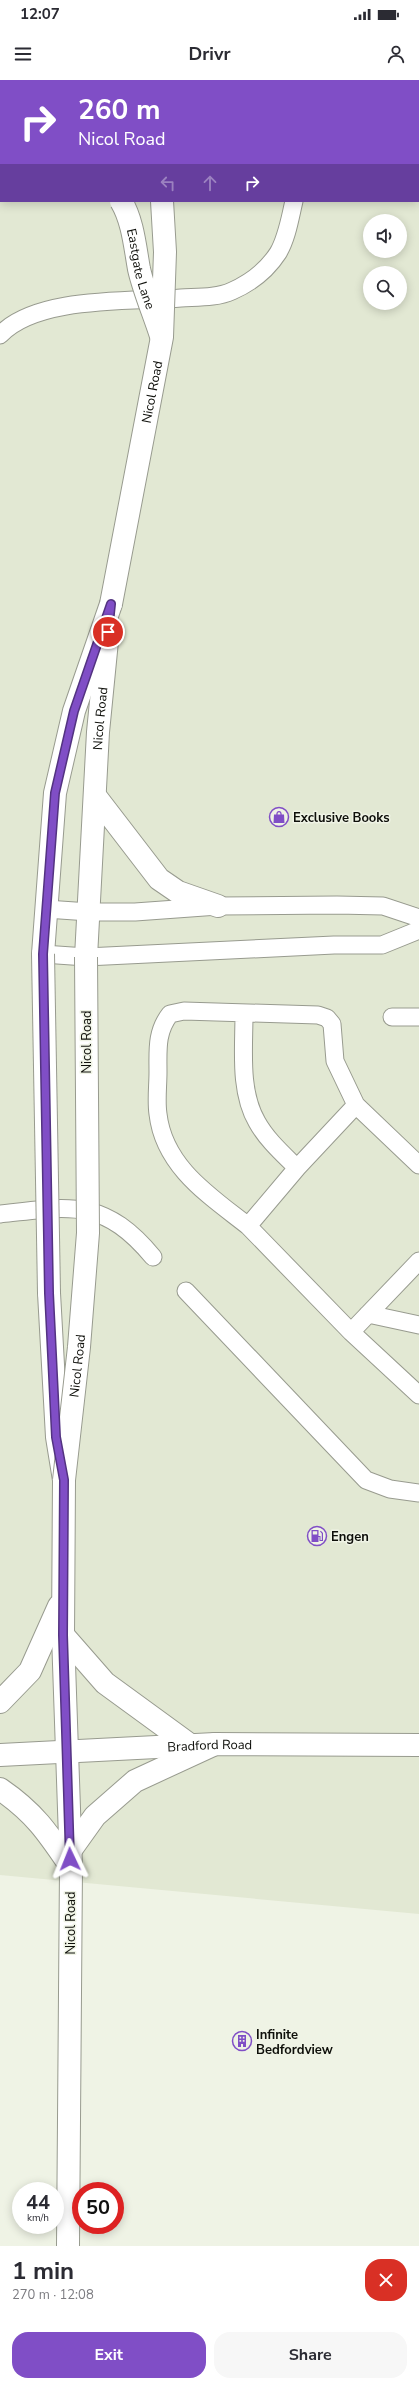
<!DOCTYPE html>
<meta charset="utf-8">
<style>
:root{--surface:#fff;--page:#f7f7f7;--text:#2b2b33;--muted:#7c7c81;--accent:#804ec6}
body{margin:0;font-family:"Nunito Sans",sans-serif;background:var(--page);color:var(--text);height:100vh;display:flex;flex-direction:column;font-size:15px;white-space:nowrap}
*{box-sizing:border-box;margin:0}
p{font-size:13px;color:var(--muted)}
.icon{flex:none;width:22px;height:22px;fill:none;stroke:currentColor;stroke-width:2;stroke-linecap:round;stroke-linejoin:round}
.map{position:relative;height:2166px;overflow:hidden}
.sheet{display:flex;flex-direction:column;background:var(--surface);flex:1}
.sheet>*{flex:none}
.guide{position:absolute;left:0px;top:0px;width:419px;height:122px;box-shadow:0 2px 10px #0003;background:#804ec6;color:#fff;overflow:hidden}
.fabs{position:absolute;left:363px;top:134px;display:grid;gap:8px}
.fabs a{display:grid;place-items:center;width:44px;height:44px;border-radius:50%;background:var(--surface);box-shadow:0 2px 10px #0003;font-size:20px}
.speed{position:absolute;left:12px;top:2102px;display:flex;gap:8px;font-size:20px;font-weight:700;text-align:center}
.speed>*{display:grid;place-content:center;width:52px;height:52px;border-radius:50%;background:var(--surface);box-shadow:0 2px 10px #0003;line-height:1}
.speed small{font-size:10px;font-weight:400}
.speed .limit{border:6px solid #d22;background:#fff;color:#111}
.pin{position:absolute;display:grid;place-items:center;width:34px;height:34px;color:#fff;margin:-17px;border:2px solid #fff;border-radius:50%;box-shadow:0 1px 4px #0007}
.me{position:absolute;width:44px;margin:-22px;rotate:358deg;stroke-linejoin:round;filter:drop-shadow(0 0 3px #0008)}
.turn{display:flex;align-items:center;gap:14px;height:84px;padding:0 12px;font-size:18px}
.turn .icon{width:52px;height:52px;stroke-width:2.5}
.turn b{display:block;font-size:28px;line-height:34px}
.lanes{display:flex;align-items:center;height:38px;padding:0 12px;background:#0003;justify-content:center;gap:20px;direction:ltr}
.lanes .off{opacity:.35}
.round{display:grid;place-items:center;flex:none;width:42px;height:42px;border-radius:16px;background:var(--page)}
.overview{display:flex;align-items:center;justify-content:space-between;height:68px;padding:0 12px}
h1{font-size:24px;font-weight:700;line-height:30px}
.cta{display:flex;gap:8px;margin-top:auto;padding:8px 12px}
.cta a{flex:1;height:46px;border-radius:16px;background:var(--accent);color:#fff;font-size:16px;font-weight:700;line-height:46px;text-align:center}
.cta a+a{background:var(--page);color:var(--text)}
.status{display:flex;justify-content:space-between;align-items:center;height:28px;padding:0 20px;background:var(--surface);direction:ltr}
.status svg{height:11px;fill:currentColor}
header{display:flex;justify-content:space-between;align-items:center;height:52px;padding:0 12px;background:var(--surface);font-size:18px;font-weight:700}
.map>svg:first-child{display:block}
.built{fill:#e2e8d3;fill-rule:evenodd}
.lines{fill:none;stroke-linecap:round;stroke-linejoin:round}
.service-casing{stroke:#989b8f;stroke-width:19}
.minor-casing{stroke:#989b8f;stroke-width:24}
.tertiary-casing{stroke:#989b8f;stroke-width:24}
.secondary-casing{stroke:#989b8f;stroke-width:24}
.service{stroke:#fff;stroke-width:17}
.minor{stroke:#fff;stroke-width:22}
.tertiary{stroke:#fff;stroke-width:22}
.secondary{stroke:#fff;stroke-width:22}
.minor-bridge-casing{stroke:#989b8f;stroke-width:24;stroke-linecap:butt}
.secondary-bridge-casing{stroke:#989b8f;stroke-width:24;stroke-linecap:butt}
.minor-bridge{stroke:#fff;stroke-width:22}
.secondary-bridge{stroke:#fff;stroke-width:22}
.route-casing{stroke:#533381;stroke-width:10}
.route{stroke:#804ec6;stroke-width:7}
.labels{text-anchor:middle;stroke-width:3;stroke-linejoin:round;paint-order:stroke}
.street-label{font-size:13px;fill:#0e0f0a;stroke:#eff3e5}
.poi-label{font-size:13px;font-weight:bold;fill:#0e0f0a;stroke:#eff3e5;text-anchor:start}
</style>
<div class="status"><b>12:07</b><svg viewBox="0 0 49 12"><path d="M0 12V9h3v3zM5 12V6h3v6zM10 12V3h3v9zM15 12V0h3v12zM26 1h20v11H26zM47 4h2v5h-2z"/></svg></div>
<header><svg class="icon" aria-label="menu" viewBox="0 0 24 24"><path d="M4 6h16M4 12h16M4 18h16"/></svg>Drivr<svg class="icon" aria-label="person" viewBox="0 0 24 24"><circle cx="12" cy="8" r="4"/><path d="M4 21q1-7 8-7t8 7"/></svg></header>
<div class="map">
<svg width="419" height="2166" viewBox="0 0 419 2166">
<rect width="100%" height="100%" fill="#eff3e5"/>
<path class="built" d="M 0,0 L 419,0 L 419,1834 L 0,1795 ZM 1,1 L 418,1 L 418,121 L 1,121 ZM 370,141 L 400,141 L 400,171 L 370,171 ZM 370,193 L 400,193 L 400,223 L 370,223 Z"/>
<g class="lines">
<g class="service-casing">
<path id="service" d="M 301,1 L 301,0
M 0,255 C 37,216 130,222 181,218 C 197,217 217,218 232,211 C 250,203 267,190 278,173 C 287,158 290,138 294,121
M 46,829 L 89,832 L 135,832 L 218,826 L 337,825 L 383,826 L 419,838
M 43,874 L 86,877 L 334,865 L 382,865 L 419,850
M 244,934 C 244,969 239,1011 257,1042 C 267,1060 283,1074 297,1088
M 392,937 L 419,937
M 356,1025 L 297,1088 L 248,1146 L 351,1252 L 419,1315
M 0,1134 C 70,1126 104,1118 153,1177
M 248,1146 C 210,1116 164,1087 158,1034 C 156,1021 158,1006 158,992 C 158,970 156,952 170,934 L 184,931 L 318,935 L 327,938 L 332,944 L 335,981 L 356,1025 L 419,1085
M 186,1211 L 366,1400 L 390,1409 L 419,1413
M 368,1234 L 419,1245
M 351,1252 L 419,1181"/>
</g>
<g class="minor-casing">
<path id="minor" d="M 113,1 L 114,0
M 0,55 L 1,55"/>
</g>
<g class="tertiary-casing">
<g id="tertiary">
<path id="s1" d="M 0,1675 L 215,1664 L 419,1665"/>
</g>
</g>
<g class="secondary-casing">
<g id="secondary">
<path d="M 148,0 L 148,1"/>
<path d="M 96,717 L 159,799 L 178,812 L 218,826"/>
<path d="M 43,874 L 55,713 L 74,631 L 111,524"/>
<path id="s2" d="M 86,877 L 98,652 L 107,561"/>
<path d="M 49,1213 L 57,1357 L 64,1400 L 63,1555 L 71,1787 L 68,2166"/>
<path d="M 63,1555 L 105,1603 L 190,1665"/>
<path d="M 0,1622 L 30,1591 L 59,1526"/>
<path d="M 0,1709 C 35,1733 48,1753 71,1787"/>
<path d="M 70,1771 L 95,1736 L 135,1701 L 215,1664"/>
</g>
</g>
<use href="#service" class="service"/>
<use href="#minor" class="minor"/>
<use href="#tertiary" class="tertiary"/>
<use href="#secondary" class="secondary"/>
<g class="minor-bridge-casing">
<g id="minor-bridge">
<path id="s3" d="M 121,121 C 133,141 135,167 139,189 C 144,211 154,234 161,256"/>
</g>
</g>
<g class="secondary-bridge-casing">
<g id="secondary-bridge">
<path id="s4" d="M 111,524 L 162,257 L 165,172 L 162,121"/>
<path d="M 43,874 L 49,1213"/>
<path id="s5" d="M 64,1400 L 79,1267 L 88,1153 L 86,877"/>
</g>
</g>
<use href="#minor-bridge" class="minor-bridge"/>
<use href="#secondary-bridge" class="secondary-bridge"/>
</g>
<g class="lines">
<g class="route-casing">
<path id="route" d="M 70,1779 L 63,1555 L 64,1400 L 56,1357 L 49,1213 L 43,874 L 55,713 L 74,631 L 111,524 L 108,552"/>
</g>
<use href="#route" class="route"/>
</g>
<defs>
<g id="shop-ring" transform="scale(1)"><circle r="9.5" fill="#eff3e5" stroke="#804ec6" stroke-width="1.5"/><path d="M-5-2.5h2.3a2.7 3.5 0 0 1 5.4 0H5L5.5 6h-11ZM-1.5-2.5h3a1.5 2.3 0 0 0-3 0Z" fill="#804ec6"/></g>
<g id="fuel-ring" transform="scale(1)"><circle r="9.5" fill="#eff3e5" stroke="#804ec6" stroke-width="1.5"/><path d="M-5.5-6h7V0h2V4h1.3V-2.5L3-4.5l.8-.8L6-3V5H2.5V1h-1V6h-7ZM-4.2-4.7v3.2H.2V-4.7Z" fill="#804ec6"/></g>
<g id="building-ring" transform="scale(1)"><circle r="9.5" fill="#eff3e5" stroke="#804ec6" stroke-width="1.5"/><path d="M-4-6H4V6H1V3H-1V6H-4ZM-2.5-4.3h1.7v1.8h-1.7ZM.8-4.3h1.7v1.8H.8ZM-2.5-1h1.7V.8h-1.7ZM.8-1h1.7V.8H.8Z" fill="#804ec6"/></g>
</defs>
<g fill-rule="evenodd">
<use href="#shop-ring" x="279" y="737"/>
<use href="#fuel-ring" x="317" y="1456"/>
<use href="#building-ring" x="242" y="1961"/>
</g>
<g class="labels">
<g class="street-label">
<text dy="5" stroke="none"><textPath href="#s3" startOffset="71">Eastgate Lane</textPath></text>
<text dy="5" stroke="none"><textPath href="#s4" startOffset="216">Nicol Road</textPath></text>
<text dy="5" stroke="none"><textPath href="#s2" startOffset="239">Nicol Road</textPath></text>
<text transform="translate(86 962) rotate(-90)" y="5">Nicol Road</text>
<text dy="5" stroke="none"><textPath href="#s5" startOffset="115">Nicol Road</textPath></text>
<text dy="5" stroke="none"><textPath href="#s1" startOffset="210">Bradford Road</textPath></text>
<text transform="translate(70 1843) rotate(-90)" y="5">Nicol Road</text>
</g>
<g class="poi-label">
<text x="293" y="742">Exclusive Books</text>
<text x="331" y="1461">Engen</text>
<text x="256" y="1959">Infinite<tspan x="256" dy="15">Bedfordview</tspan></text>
</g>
</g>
</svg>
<div class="fabs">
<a><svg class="icon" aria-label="sound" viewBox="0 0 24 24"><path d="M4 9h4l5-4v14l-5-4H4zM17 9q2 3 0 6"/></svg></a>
<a><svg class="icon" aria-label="search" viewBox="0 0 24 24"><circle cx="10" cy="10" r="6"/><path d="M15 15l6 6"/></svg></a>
</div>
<div class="speed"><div>44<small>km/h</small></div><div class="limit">50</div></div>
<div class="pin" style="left:108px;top:552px;background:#d93025"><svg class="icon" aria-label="arrive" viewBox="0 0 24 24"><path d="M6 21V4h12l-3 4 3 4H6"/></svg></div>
<svg class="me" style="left:70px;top:1779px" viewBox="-20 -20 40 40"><path d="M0-17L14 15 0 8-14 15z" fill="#804ec6" stroke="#fff" stroke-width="4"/></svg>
<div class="guide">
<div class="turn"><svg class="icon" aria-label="right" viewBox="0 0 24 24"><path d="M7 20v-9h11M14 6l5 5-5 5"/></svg><div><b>260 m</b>Nicol Road</div></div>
<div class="lanes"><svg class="icon off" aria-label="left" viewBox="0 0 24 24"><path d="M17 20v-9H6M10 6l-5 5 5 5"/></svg><svg class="icon off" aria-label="ahead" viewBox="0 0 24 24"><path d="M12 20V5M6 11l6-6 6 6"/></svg><svg class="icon" aria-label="right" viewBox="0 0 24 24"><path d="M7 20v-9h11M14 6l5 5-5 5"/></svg></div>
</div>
</div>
<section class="sheet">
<div class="overview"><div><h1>1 min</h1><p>270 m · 12:08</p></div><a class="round" style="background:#d93025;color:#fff"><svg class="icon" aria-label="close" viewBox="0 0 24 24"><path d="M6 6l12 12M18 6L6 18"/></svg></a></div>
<div class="cta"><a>Exit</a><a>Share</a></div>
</section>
